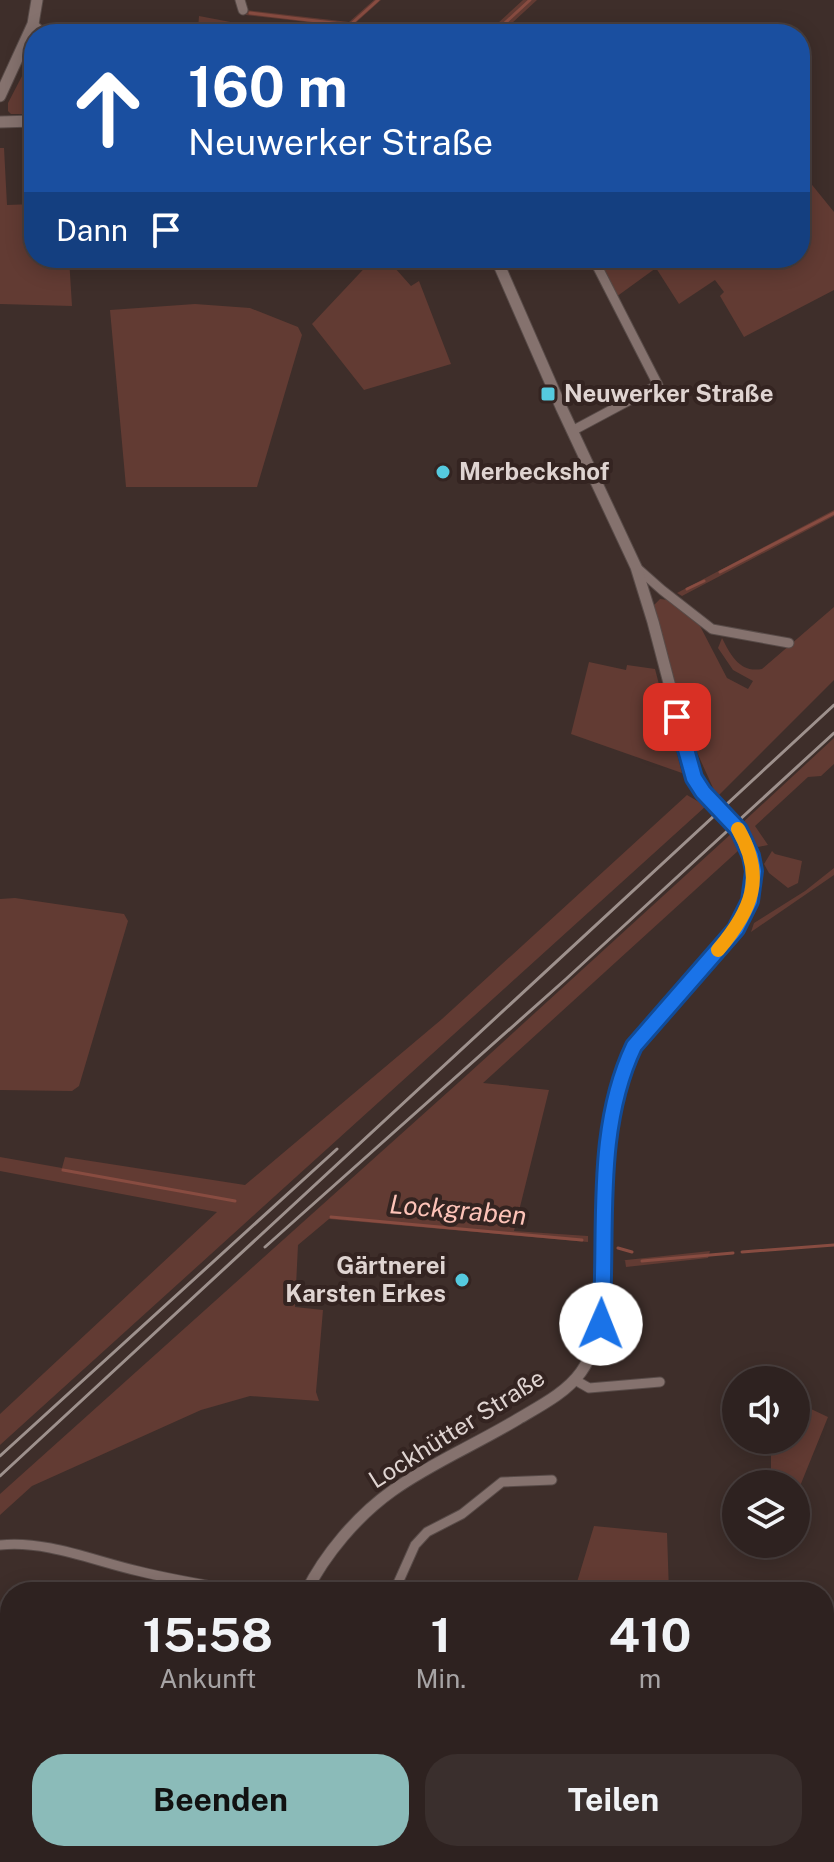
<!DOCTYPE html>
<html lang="de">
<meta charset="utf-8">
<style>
:root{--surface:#2e2220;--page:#3a2f2d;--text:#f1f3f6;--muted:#a7a4a5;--line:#493f3e;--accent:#8bbbb9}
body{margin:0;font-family:"Public Sans",sans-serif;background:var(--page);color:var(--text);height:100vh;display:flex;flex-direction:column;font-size:30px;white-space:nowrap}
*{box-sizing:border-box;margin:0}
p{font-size:26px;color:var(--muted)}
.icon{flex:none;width:44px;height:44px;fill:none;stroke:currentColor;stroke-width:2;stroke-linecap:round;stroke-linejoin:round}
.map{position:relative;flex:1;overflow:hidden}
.sheet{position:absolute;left:0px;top:1582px;width:834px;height:280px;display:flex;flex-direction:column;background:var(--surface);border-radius:32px 32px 0 0;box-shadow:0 4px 20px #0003,0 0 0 2px var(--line)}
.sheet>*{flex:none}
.hud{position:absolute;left:24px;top:24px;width:786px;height:244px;border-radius:32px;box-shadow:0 4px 20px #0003,0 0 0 2px var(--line);background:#1a4fa0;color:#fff;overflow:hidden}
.controls{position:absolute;left:722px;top:1366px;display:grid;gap:16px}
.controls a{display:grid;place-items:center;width:88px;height:88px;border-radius:50%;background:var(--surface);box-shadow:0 4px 20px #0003,0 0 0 2px var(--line);font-size:40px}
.pin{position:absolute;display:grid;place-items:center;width:68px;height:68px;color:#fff;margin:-34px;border-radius:16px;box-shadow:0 4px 12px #0006}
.me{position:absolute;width:88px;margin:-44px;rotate:1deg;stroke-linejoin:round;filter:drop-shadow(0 0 6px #0008)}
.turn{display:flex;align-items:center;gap:28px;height:168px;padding:0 32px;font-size:36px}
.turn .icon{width:104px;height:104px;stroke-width:2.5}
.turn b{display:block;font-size:56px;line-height:68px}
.then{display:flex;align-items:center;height:76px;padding:0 32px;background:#0003;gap:16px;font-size:30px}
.eta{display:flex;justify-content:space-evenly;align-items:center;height:136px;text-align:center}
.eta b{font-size:48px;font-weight:700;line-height:56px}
.primary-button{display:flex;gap:16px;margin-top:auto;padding:16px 32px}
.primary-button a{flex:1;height:92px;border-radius:32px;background:var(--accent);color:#111;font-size:32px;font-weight:700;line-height:92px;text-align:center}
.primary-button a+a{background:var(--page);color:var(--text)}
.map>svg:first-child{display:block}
.green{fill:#623b33}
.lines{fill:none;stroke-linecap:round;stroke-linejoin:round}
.stream{stroke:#884c41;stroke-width:3}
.minor-casing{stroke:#584b48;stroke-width:11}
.tertiary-casing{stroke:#584b48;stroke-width:13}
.minor{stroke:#85726e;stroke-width:9}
.tertiary{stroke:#85726e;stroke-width:11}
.rail{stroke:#9e918d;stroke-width:3}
.route-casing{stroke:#114b97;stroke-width:20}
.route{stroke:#1a73e8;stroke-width:14}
.slow{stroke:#f59e0b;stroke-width:14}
.poi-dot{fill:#55cadf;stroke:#342421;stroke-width:3}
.labels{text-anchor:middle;stroke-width:8;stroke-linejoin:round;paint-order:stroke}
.poi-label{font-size:24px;font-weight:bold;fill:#dfd4d1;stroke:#342421;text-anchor:start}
.street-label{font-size:24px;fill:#dfd4d1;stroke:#342421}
.water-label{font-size:26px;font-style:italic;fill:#fdc3b8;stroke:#342421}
</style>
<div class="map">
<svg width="834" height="1862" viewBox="0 0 834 1862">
<rect width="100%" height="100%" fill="#3e2e2a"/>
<path class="green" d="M 374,0 L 381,0 L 351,27 L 246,15 L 246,10 L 349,22 Z
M 523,0 L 537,0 L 500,34 L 486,34 Z
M 199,16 L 241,24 L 241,34 L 203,34 L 198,29 Z
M 34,53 L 34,114 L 11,114 L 8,111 L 8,103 Z
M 0,148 L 4,148 L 7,205 L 34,204 L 34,258 L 69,258 L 72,306 L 0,304 Z
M 800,170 L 834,212 L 834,290 L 744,337 L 720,296 L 724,292 L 715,280 L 679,304 L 656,268 L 616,297 L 596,258 L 800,258 Z
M 374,258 L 386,258 L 411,286 L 419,281 L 451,364 L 364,390 L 312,324 Z
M 195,304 L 250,308 L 298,327 L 302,335 L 257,487 L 126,487 L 110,310 Z
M 834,510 L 834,516 L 682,596 L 677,593 Z
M 660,599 L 668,600 L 700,626 L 727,678 L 748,689 L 753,681 L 733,670 L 718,648 L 722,638 C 731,656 740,673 762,669 L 834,607 L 834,680 L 719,795 L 714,790 L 690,737 L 654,605 Z
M 589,662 L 626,670 L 627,665 L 655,669 L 682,773 L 571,734 Z
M 834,738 L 834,764 L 821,776 L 808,777 L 755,826 L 768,845 L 758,847 L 740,825 Z
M 687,795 L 706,806 L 0,1445 L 0,1414 L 217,1212 L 0,1171 L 0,1157 L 62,1168 L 65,1157 L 245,1185 L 442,1019 Z
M 732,833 L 739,850 L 483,1083 L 549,1090 L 514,1231 L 588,1236 L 588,1242 L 329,1219 L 298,1245 L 295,1307 L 323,1310 L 316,1392 L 319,1401 L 250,1396 L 201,1410 L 32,1486 L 0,1515 L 0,1494 L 468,1074 Z
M 772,851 L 775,854 L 802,861 L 798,883 L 788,888 L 769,873 L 764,864 Z
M 834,868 L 834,875 L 751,932 L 754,923 L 805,891 Z
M 15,898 L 124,914 L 128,921 L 79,1086 L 72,1091 L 0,1090 L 0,899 Z
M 710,1251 L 708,1258 L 626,1267 L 625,1260 L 617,1261 Z
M 796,1402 L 828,1417 L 796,1496 L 796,1484 L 771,1484 L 771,1440 L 796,1440 Z
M 594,1526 L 667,1533 L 669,1592 L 574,1592 Z
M 824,1828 L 834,1834 L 834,1862 L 257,1862 L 260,1852 L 824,1852 Z
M 0,1848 L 10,1850 L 10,1852 L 71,1862 L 0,1862 Z"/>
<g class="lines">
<path class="stream" d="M 250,13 L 350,25 L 378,0
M 493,34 L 530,0
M 720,572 L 834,513
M 687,589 L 704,581
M 63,1170 L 235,1201
M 331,1217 L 582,1240
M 618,1248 L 632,1252
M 742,1252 L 834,1245
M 642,1261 L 733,1253"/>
<g class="minor-casing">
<path id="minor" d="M 240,0 L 243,10
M 33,24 L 44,34
M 572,431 L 658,385 L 593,258
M 636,567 L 662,590 L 712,629 L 789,643
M 575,1380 L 589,1388 L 660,1382
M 0,1545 C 46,1540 94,1561 138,1571 C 174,1580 211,1586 247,1592
M 268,1592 L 279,1586 L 295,1592
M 394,1592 L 415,1545 L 427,1532 L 462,1514 L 502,1482 L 552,1480
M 116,1852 L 191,1860 L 205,1852"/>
</g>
<g class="tertiary-casing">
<path id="tertiary" d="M 0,96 L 33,24 L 37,0
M 0,122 L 34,121
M 306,1592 C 325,1554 357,1516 392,1491 C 431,1463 477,1444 518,1419 C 540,1406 566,1393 581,1372 C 614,1325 600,1261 603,1206 C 605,1154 611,1094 634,1046 C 660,1017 744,931 751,898 C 756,875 752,855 741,834 C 731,814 706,798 694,778 L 653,622 L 636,567 L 562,409 L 496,258
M 234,1862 L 237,1852"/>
</g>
<use href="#minor" class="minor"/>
<use href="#tertiary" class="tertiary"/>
<path class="rail" d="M 265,1247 L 566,979 L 834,733
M 0,1456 L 337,1149
M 0,1476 L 834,705"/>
</g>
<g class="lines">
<g class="route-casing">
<path id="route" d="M 601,1324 C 608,1233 593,1132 634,1046 L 736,929 L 750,901 L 754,871 L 751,856 L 739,830 L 703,792 L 694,778 L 677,717"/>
</g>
<use href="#route" class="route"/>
<path class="slow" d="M 718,950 C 752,910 766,877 738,829"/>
</g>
<g class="poi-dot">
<rect x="540" y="386" width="16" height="16" rx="4"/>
<circle cx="443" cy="472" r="8"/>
<circle cx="462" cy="1280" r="8"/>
</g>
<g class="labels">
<g class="poi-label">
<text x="564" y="402">Neuwerker Straße</text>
<text x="459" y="480">Merbeckshof</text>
<text x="446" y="1274" text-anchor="end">Gärtnerei<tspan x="446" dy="28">Karsten Erkes</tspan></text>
</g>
<g class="street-label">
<text transform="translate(457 1429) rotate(-32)" y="8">Lockhütter Straße</text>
</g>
<g class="water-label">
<text transform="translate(458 1210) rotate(5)" y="9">Lockgraben</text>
</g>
</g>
</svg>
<div class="controls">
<a><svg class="icon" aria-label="sound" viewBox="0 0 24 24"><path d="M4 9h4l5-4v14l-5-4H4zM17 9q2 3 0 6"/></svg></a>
<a><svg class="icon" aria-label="layers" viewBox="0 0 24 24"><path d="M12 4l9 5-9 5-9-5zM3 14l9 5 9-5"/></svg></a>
</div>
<div class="pin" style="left:677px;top:717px;background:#d93025"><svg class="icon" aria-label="arrive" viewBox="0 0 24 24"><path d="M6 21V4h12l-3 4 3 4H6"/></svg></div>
<svg class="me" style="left:601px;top:1324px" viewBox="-20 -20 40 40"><circle r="19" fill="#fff"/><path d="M0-13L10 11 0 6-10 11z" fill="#1a73e8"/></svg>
<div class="hud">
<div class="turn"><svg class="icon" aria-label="ahead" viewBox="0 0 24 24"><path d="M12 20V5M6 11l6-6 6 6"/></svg><div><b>160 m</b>Neuwerker Straße</div></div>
<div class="then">Dann<svg class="icon" aria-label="arrive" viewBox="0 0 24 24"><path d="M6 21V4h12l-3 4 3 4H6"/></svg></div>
</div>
<section class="sheet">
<div class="eta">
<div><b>15:58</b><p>Ankunft</p></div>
<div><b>1</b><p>Min.</p></div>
<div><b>410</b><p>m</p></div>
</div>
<div class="primary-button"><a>Beenden</a><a>Teilen</a></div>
</section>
</div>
